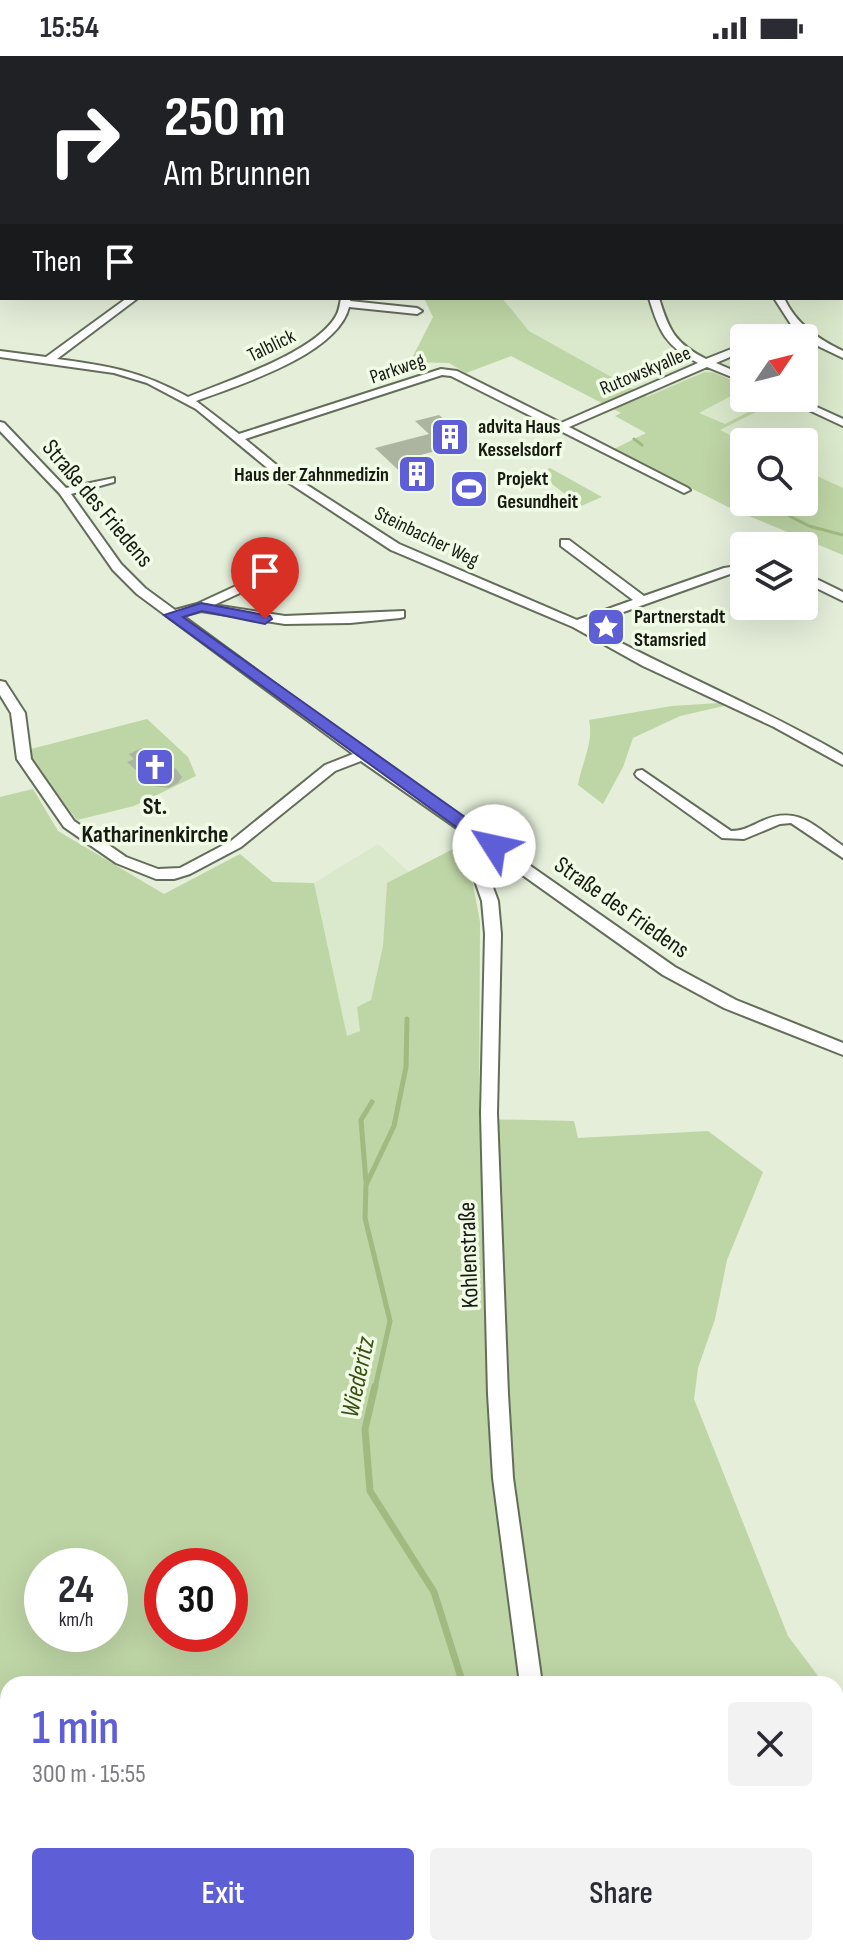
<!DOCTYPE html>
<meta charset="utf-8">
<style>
:root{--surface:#fff;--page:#f2f2f3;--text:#2b2b33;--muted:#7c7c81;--accent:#5e5ed7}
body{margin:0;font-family:"Sofia Sans Condensed",sans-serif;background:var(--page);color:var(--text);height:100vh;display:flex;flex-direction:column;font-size:30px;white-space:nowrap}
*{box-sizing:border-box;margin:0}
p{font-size:26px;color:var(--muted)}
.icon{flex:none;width:44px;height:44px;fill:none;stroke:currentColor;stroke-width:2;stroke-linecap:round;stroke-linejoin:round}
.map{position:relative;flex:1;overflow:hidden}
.sheet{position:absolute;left:0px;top:1620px;width:844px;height:280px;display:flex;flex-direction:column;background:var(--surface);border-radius:24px 24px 0 0;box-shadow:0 8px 32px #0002}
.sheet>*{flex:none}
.banner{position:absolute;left:0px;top:0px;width:844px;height:244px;box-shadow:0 8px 32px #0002;background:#202124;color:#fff;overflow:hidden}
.needle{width:52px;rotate:55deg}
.fabs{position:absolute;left:730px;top:268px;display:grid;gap:16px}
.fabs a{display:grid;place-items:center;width:88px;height:88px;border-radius:8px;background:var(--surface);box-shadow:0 8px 32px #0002;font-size:40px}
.speed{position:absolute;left:24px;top:1492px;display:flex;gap:16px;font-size:40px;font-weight:700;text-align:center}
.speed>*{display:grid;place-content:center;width:104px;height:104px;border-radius:50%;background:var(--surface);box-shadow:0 8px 32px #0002;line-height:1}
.speed small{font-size:20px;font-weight:400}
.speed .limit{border:12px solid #d22;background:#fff;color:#111}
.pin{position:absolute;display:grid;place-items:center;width:68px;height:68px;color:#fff;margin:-82px -34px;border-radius:50% 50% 50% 0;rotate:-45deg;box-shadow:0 0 8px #0007}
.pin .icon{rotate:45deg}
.me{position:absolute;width:88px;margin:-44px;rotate:305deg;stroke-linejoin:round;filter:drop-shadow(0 0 6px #0008)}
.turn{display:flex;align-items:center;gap:28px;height:168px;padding:0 32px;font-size:36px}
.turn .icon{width:104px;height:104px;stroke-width:2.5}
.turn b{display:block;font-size:56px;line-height:68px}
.then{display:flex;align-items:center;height:76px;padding:0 32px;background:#0003;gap:16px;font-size:30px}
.round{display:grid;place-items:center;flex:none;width:84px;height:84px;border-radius:8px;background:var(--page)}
.head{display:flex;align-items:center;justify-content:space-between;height:136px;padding:0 32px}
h1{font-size:48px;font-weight:600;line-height:60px;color:var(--accent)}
.button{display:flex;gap:16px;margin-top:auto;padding:16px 32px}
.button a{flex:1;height:92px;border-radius:8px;background:var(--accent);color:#fff;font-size:32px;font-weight:600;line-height:92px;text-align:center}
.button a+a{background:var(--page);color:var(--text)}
.status{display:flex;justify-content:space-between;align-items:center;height:56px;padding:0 40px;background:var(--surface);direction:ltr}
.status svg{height:22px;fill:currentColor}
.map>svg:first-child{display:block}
.built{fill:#dae8cb;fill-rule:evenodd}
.green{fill:#bed5a5;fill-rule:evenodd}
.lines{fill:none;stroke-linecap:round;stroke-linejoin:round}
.stream-far2{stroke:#a0ba81;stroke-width:3}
.stream-far1{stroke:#a0ba81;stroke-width:5}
.stream{stroke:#a0ba81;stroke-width:7}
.building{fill:#abb5a0}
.minor-casing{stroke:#646d5a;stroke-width:4}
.tertiary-casing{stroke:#646d5a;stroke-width:4}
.primary-casing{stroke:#fff;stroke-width:4}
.minor{fill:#fff;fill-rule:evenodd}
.tertiary{fill:#fff;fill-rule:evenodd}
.primary{fill:#c8e3a3;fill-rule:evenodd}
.route{fill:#5e5ed7;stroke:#3d3d8c;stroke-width:2}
.labels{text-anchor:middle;stroke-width:7;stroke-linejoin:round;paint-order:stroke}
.far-street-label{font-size:20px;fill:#181b14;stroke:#f1fce6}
.far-poi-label{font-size:20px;font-weight:bold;fill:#181b14;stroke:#f1fce6;text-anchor:start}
.street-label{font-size:24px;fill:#181b14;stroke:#f1fce6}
.poi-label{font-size:24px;font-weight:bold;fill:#181b14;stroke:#f1fce6}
.water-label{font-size:26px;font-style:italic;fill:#384f12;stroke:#f1fce6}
</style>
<div class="status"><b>15:54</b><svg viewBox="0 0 49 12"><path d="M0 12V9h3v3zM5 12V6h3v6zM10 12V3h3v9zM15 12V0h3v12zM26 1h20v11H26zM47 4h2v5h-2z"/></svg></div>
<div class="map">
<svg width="843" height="1900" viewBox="0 0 843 1900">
<rect width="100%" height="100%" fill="#e4eed9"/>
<path class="built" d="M 0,0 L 593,0 L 598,2 L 2,2 L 0,70 Z
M 842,127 L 843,432 L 804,414 L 804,386 L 744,386 L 642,339 L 529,275 L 502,242 L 842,242 ZM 744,282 L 804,282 L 804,342 L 744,342 Z
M 378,788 L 409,816 L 387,828 L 383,890 L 371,944 L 357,951 L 360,975 L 347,981 L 314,827 Z"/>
<path class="green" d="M 424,242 L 502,242 L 529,275 L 647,341 L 705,316 L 715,317 L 744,330 L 744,333 L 699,357 L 725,368 L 760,350 L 764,352 L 720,374 L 744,386 L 744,446 L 804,446 L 804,414 L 843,432 L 843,499 L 732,453 L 614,393 L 646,377 L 615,360 L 621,357 L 511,300 L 466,317 L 449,307 L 410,306 L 433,261 Z
M 550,412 L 602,441 L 581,450 L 544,422 L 543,415 Z
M 719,647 L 724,650 L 680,660 L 633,682 L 623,711 L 603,748 L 578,729 C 582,706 594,686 589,664 L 672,650 Z
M 147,663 L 188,701 L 196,720 L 134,750 L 77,764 L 26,698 L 31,693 Z
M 33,733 L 58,775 L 164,838 L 240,798 L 273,826 L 314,827 L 347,980 L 360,975 L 357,951 L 371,944 L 383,890 L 387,827 L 457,791 L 460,807 L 472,823 L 480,866 L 479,1063 L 574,1065 L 578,1082 L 708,1075 L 763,1116 L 727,1204 L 715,1263 L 698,1312 L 694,1343 L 788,1580 L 824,1628 L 8,1628 L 8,1892 L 836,1892 L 836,1639 L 843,1646 L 843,1900 L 0,1900 L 0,741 ZM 42,1510 L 110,1510 L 110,1578 L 42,1578 ZM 162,1510 L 230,1510 L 230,1578 L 162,1578 Z"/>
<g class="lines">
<path class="stream-far2" d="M 634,383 L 642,389
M 741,435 L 744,436
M 762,446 L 809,470 L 843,479"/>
<path class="stream-far1" d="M 366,1126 L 361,1064 L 372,1046
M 375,1332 L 390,1265 L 365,1162 L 366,1129 L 394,1070 L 406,1011 L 407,963"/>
<path class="stream" d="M 375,1330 L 365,1373 L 370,1435 L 434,1536 L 463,1628
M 484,1900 L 485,1892"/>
</g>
<path class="building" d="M 439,359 L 470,386 L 413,401 L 434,421 L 412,427 L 375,392 L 429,378 L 415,365 Z
M 142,692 L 146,697 L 155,694 L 177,714 L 182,721 L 178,727 L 169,732 L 153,730 L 127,706 L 134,703 L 129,698 Z"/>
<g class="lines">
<g class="minor-casing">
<path id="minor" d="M 153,0 L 161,0 L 152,2 Z
M 274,0 L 282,0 L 273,2 Z
M 842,166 L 843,166 L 843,173 L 842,173 Z
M 2,177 L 2,183 L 0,184 L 0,178 Z
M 0,234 L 2,234 L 2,240 L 0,240 Z
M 127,242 L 138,242 L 57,303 C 110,310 140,315 188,341 C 227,325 315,297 336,260 C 339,255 340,248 341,242 L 351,242 L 350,245 L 417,252 L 422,255 L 417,258 L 349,251 C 337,299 238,329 196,345 L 239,378 L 441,313 L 457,315 L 561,367 L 698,307 C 666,290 659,276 649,242 L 659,242 C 669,275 675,287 706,303 L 744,288 L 744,295 L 716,307 L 744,319 L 744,326 L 707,311 L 569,371 L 688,432 L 690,434 L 684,437 L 451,320 L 442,319 L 245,383 L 279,411 L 399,488 L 577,564 L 633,544 L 561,490 L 561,484 L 569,484 L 644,540 L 724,512 L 744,509 L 744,517 L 730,518 L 587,569 C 672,615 760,651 843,699 L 843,709 L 774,671 L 643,610 L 573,571 L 391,494 L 271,415 L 196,353 L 147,327 L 114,317 L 0,301 L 0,295 L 46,301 Z
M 774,242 L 784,242 C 796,268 818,283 843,295 L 843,302 L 820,291 L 797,275 L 774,282 L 759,282 L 792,270 Z
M 783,342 L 797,342 L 843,363 L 843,370 Z
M 0,366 L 4,367 L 66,432 L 114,422 L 114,426 L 71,438 L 121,508 L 145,532 L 175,554 L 197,548 L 251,523 L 255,524 L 255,530 L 214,549 L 285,560 L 404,555 L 404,561 L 400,562 L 350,567 L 285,568 L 201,555 L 183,560 L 372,699 L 675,911 L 736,944 L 843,987 L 843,999 L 724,952 L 663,919 L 476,786 L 498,845 L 501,878 L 497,1057 L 508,1338 L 513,1422 L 542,1628 L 520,1628 L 493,1422 L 488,1338 L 481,1057 L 485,878 L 482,845 L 459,779 L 461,775 L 361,705 L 335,715 L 241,791 L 190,818 L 174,823 L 156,823 L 116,807 L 64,771 L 17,703 L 11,657 L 0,639 L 0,625 L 5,626 L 25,657 L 31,703 L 74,765 L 126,801 L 158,813 L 180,812 L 231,785 L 325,709 L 353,698 L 137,538 L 113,514 L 60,438 L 0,375 Z
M 804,517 L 843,536 L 843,545 L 804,526 Z
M 642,714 L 731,775 C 743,775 751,770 762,765 C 798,749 814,770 843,790 L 843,802 L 791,767 L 780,768 L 744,783 L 722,782 L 637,721 L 635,718 L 637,715 Z"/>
</g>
<g class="tertiary-casing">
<path id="tertiary" d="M 54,0 L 64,0 L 53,2 Z"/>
</g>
<g class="primary-casing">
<path id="primary" d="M 675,0 L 689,0 L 690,2 L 676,2 Z
M 842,110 L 843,110 L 843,119 L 842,119 Z"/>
</g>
<use href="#minor" class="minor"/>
<use href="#tertiary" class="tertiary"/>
<use href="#primary" class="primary"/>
</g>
<path class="route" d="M 201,547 L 270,560 L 272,563 L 265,568 L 202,555 L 183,561 L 500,786 L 502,790 L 500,794 L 488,794 L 164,559 Z"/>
<defs>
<g id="building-square" transform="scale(2)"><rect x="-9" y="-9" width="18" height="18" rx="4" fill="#5e5ed7" stroke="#f1fce6"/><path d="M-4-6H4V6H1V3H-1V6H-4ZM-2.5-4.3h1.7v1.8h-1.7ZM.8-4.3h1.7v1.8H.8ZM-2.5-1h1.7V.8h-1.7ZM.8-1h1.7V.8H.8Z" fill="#fff"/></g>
<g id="stadium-square" transform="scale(2)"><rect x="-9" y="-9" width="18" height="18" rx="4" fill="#5e5ed7" stroke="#f1fce6"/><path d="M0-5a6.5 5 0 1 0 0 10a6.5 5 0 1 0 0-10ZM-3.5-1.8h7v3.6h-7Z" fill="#fff"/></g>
<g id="sight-square" transform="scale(2)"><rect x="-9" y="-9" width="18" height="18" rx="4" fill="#5e5ed7" stroke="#f1fce6"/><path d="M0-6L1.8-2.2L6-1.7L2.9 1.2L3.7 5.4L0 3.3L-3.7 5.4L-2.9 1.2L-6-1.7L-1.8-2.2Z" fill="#fff"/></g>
<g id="church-square" transform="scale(2)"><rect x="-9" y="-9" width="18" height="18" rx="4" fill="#5e5ed7" stroke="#f1fce6"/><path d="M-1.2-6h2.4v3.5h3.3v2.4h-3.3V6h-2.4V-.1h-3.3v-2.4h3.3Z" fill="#fff"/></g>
</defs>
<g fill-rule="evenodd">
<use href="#building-square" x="450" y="381"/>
<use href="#building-square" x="417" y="418"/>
<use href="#stadium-square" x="469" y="433"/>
<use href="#sight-square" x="606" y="571"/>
<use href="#church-square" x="155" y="711"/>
</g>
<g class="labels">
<g class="far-street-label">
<text transform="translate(271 289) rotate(-26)" y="7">Talblick</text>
<text transform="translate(397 312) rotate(-19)" y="7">Parkweg</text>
<text transform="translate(645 314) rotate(-23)" y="7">Rutowskyallee</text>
<text transform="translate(427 480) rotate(26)" y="7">Steinbacher Weg</text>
</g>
<g class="far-poi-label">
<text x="478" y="377">advita Haus<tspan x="478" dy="23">Kesselsdorf</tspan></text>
<text x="389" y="425" text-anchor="end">Haus der Zahnmedizin</text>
<text x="497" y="429">Projekt<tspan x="497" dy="23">Gesundheit</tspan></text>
<text x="634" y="567">Partnerstadt<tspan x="634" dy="23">Stamsried</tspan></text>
</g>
<g class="street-label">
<text transform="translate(98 447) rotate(50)" y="8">Straße des Friedens</text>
<text transform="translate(622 851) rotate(35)" y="8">Straße des Friedens</text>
<text transform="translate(468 1199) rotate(-92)" y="8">Kohlenstraße</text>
</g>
<g class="poi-label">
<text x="155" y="758">St.<tspan x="155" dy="28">Katharinenkirche</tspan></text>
</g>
<g class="water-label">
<text transform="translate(357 1321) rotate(-78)" y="9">Wiederitz</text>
</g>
</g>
</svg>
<div class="fabs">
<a><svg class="needle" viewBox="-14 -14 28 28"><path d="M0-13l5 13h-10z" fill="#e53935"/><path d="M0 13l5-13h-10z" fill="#7c7c81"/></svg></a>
<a><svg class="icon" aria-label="search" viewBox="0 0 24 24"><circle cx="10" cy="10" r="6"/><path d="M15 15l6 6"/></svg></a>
<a><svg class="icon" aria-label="layers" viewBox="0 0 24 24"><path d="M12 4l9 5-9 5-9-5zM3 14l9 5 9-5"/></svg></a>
</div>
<div class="speed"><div>24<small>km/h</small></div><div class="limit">30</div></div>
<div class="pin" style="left:265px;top:563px;background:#d93025"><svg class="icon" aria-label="arrive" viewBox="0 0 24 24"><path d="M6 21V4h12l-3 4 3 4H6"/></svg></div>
<svg class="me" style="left:494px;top:790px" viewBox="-20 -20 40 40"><circle r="19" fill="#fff"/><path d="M0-13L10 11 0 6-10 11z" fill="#5e5ed7"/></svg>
<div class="banner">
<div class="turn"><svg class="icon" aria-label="right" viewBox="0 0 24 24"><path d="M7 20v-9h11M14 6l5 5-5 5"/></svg><div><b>250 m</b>Am Brunnen</div></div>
<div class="then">Then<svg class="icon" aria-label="arrive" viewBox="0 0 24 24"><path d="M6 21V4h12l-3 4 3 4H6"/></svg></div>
</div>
<section class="sheet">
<div class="head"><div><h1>1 min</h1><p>300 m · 15:55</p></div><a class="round"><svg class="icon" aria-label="close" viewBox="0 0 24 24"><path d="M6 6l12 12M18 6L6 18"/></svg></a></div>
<div class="button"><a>Exit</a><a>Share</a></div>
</section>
</div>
